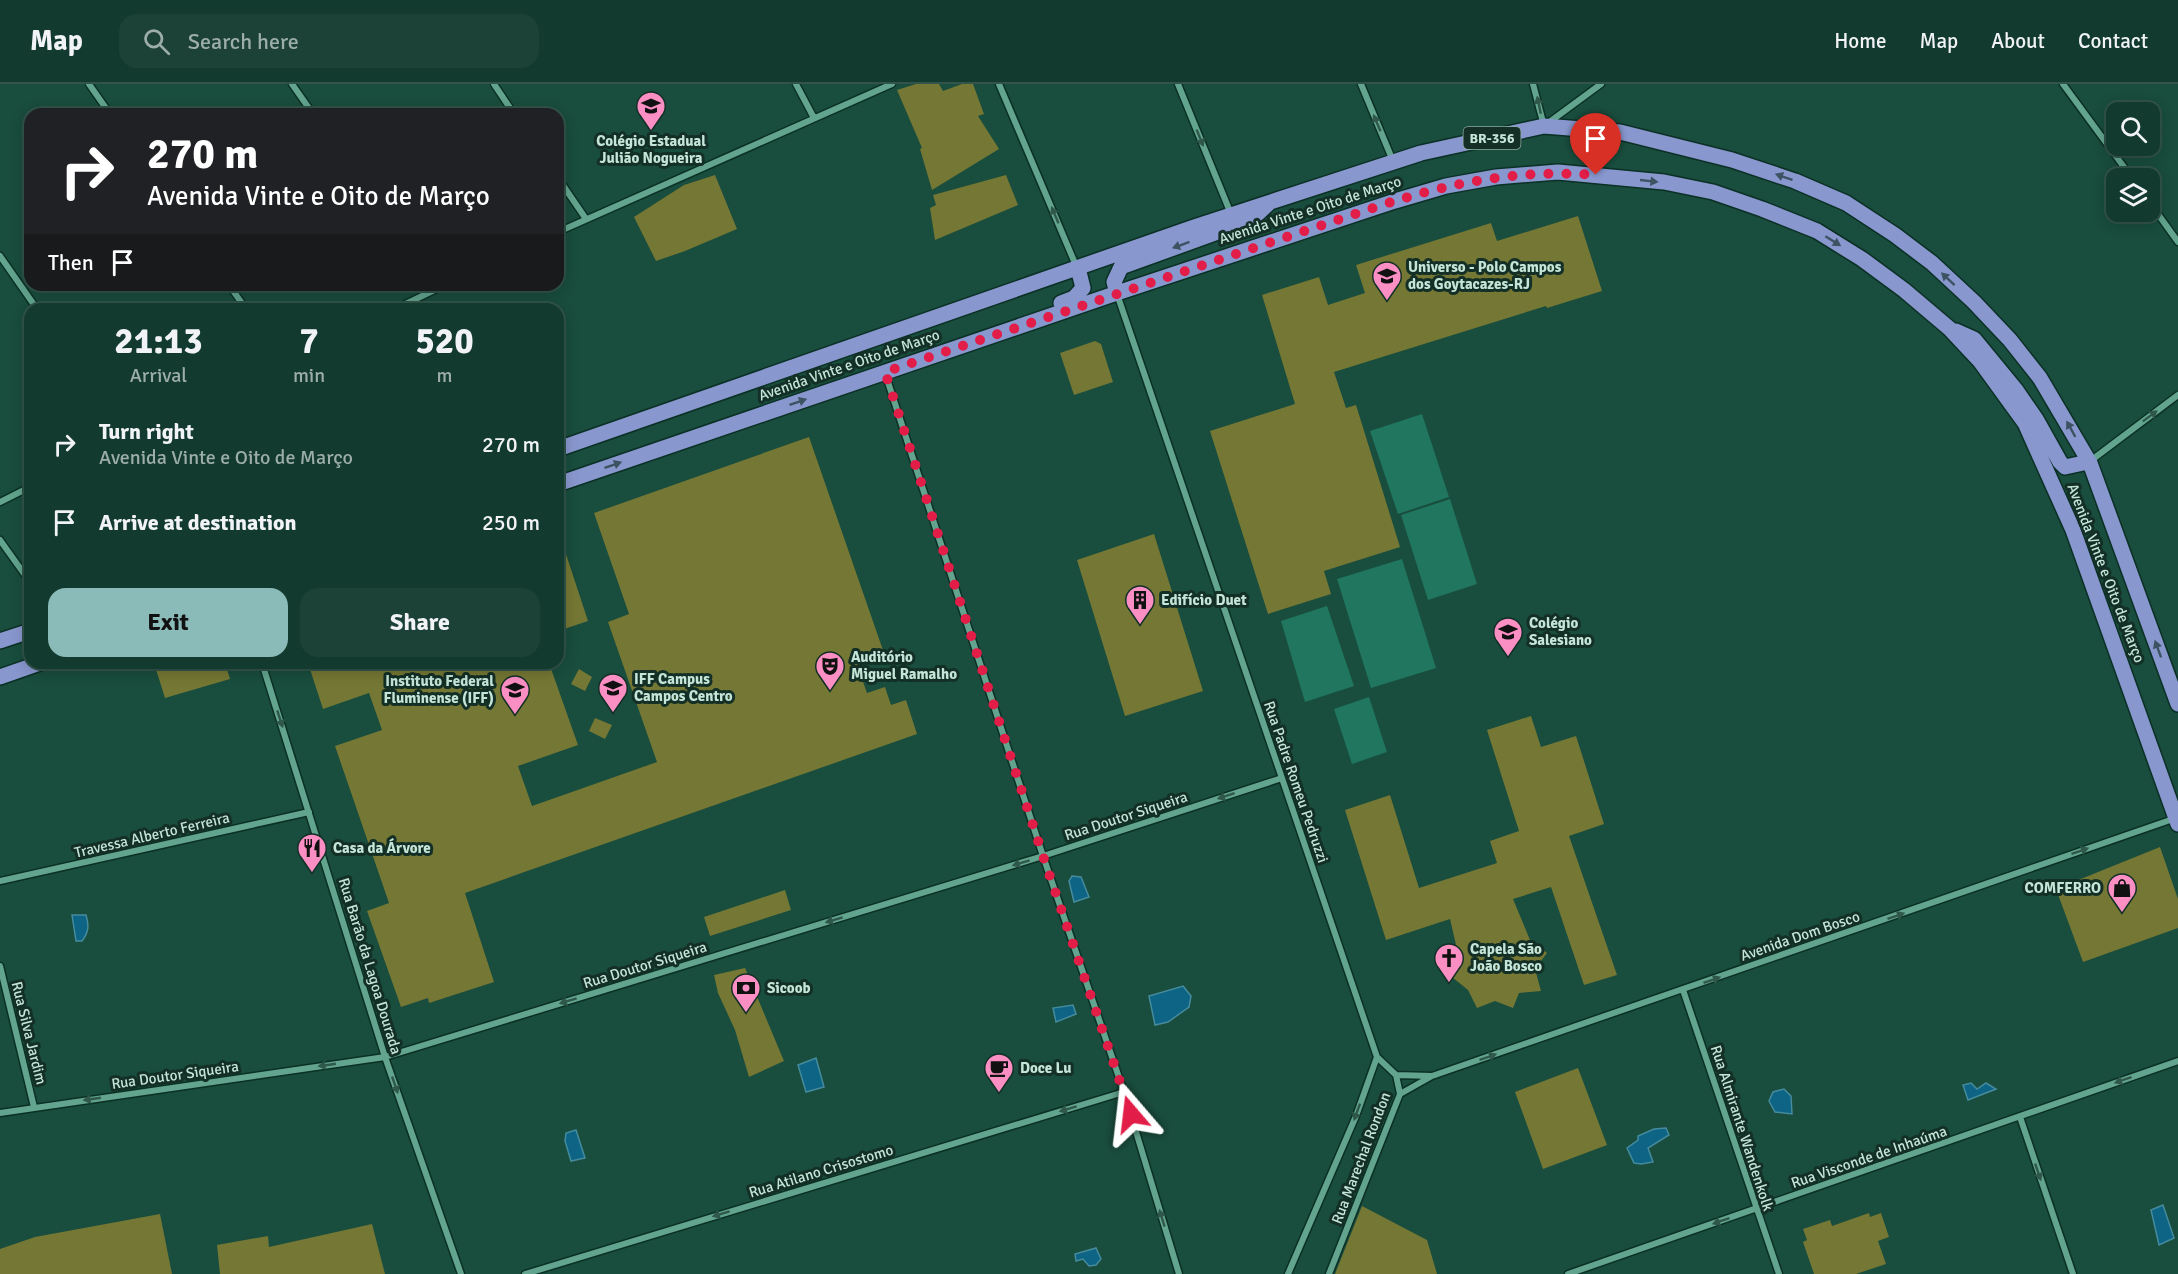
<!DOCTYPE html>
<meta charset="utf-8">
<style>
:root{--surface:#133a2e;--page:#1c4136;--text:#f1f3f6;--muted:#9dadaa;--line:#32544a;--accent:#8bbbb9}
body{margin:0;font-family:Signika,sans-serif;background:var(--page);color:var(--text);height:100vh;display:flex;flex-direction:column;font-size:22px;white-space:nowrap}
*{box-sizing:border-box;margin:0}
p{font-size:20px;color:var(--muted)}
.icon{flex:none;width:33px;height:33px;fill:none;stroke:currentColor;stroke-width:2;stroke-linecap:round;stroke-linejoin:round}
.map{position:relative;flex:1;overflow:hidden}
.sheet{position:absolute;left:24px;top:219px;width:540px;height:366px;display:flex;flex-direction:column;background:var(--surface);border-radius:18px;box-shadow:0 3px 15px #0003,0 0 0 2px var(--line)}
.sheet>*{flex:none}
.hud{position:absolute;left:24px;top:24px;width:540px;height:183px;border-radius:18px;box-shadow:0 3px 15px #0003,0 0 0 2px var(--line);background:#202124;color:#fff;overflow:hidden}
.fabs{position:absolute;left:2106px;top:18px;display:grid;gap:12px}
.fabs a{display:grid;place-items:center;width:54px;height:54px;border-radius:12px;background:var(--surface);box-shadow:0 3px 15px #0003,0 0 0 2px var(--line);font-size:30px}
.pin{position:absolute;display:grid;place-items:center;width:51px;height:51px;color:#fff;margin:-62px -26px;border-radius:50% 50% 50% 0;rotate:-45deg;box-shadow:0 0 6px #0007}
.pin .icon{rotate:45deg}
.me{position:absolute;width:66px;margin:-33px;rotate:343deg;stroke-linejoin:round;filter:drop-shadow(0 0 4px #0008)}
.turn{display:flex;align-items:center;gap:21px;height:126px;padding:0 24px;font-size:27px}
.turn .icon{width:78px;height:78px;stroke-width:2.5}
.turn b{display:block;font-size:42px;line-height:51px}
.then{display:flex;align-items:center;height:57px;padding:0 24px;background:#0003;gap:12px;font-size:22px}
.eta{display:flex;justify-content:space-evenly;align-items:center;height:102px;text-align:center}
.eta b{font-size:36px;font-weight:700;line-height:42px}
.action{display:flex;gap:12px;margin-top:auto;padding:12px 24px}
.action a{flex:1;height:69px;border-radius:18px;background:var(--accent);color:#111;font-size:24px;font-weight:700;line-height:69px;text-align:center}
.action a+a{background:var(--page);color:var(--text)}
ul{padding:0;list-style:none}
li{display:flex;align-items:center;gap:18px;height:78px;padding:0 24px}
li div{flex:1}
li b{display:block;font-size:22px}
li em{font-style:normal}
header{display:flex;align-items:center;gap:36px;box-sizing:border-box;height:84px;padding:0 30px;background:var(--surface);border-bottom:2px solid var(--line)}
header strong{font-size:28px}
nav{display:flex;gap:33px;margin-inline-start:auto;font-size:21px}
.search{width:420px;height:54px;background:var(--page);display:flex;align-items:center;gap:15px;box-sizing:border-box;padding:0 21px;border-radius:18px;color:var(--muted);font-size:22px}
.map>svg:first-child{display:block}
.green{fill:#20765e}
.water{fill:#0e6484;stroke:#458b9d;stroke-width:1.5}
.building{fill:#757734}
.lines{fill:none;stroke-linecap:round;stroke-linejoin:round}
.minor-casing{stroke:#0b3025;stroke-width:9}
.primary-casing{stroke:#0b3025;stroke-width:18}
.minor{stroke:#62a48d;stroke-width:6}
.primary{stroke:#8897ce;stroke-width:15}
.oneway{fill:#2f584a}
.oneway2{fill:#3c5361}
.route{stroke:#e11d48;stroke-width:10;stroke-dasharray:0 18}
.labels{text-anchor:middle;stroke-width:6;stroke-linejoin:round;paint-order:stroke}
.shield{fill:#132f26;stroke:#8faea3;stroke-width:1.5}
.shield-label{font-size:14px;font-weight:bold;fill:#c4e5d8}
.poi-label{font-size:15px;font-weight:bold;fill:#c4e5d8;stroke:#132f26;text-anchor:start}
.street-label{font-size:15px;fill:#c4e5d8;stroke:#132f26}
</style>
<header>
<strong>Map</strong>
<div class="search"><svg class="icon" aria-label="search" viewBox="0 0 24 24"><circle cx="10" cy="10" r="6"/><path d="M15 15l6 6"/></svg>Search here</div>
<nav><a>Home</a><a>Map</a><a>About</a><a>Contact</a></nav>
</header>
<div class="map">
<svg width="2178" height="1190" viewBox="0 0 2178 1190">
<rect width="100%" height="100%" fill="#194d3d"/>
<path class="green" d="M 1422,330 L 1449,413 L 1398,430 L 1370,347 Z
M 1450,415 L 1477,500 L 1428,516 L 1401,431 Z
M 1402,475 L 1436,584 L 1371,604 L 1337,495 Z
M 1327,522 L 1354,602 L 1305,618 L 1281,537 Z
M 1369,613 L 1387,668 L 1352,680 L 1334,625 Z"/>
<path class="water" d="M 1072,792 L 1081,793 L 1089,813 L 1074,818 L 1069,797 Z
M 72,831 L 86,831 C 89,841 89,848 82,857 L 76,857 Z
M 1183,902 L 1191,912 L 1189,923 L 1168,938 L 1155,941 L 1149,912 Z
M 1073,921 L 1076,930 L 1056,938 L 1053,924 Z
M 816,974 L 824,1003 L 806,1008 L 798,981 Z
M 1971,999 L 1977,1005 L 1986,999 L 1996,1005 L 1968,1016 L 1963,1001 Z
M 1784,1005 L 1791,1012 L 1792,1030 L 1775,1028 L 1769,1017 L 1773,1008 Z
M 1666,1044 L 1669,1051 L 1648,1064 L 1653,1078 L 1641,1080 L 1634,1079 L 1627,1064 L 1638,1056 L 1638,1052 L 1654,1045 Z
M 576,1046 L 585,1074 L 571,1077 L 565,1057 L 566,1049 Z
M 2163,1121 L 2174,1154 L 2159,1161 L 2151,1126 Z
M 1096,1164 L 1101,1175 L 1096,1181 L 1089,1182 L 1083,1175 L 1076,1177 L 1075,1170 Z"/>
<path class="building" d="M 916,0 L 939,0 L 943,7 L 962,0 L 973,0 L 984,30 L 978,32 L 999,65 L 932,106 L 920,65 L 922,64 L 897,6 Z
M 715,91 L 737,145 L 685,167 L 656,177 L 634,133 L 684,101 Z
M 1006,91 L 1018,121 L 935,156 L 930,124 L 936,121 L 933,111 Z
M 1578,132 L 1602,207 L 1547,224 L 1546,222 L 1334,288 L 1346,324 L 1356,321 L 1400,463 L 1324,487 L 1331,510 L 1268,530 L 1210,347 L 1295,320 L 1262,211 L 1319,193 L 1328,221 L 1365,209 L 1356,181 L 1491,139 L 1497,157 Z
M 1095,257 L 1101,260 L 1113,298 L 1074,311 L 1060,269 Z
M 809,353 L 885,572 L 857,581 L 867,609 L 885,603 L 891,621 L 906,616 L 917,650 L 465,809 L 494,898 L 429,919 L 428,914 L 401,923 L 367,827 L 389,819 L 335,662 L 382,646 L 369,609 L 323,625 L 308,579 L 549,579 L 578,661 L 518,682 L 532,722 L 657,678 L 608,538 L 629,530 L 594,429 Z
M 1154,450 L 1203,607 L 1125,632 L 1077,476 Z
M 561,455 L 588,537 L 558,547 L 558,456 Z
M 154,579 L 225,579 L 230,595 L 165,614 Z
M 579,585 L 592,593 L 585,607 L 571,600 Z
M 1531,632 L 1541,663 L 1576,652 L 1604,740 L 1569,752 L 1617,891 L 1584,901 L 1551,803 L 1513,815 L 1530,856 L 1547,869 L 1535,885 L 1541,907 L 1519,909 L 1513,924 L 1495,917 L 1477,924 L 1468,906 L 1452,893 L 1460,878 L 1450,835 L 1386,856 L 1345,726 L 1390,711 L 1419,804 L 1497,779 L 1490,757 L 1519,747 L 1487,646 Z
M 595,634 L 612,641 L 605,655 L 589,647 Z
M 2160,763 L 2178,815 L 2178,844 L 2083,878 L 2056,805 Z
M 785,806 L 791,826 L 710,852 L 704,833 Z
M 745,884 L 784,977 L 749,993 L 735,946 L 718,909 L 714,891 Z
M 1578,984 L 1607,1061 L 1543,1085 L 1515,1008 Z
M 1362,1122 L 1427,1156 L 1437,1190 L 1335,1190 Z
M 1869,1129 L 1870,1133 L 1881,1129 L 1889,1153 L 1878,1157 L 1886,1180 L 1856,1190 L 1814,1190 L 1803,1158 L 1807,1156 L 1803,1145 L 1830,1136 L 1832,1142 Z
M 160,1130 L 172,1190 L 0,1190 L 0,1165 L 35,1153 Z
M 372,1140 L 385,1190 L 220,1190 L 217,1161 L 268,1152 L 269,1163 Z"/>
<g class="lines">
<g class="minor-casing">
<path id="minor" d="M 89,0 L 110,30
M 292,0 L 313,30
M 494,0 L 514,30
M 796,0 L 814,34
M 999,0 L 1077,184
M 1178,0 L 1231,130
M 1361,0 L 1393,77
M 1533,0 L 1544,42 L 1601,0
M 2063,0 L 2132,94
M 558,94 L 586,135
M 2150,119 L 2178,158
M 558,148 L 892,0
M 0,172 L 37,225
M 229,201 L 246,225
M 1117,210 L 1377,973 L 1356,1032 L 1288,1190
M 395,225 L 445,201
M 885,289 L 1043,772 L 1124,1008 L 1179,1190
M 2089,378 L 2178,311
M 0,418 L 30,403
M 0,456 L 30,498
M 262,579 L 385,973 L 461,1190
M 0,797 L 309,728
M 0,882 L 34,1023
M 1683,906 L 1779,1190
M 1396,991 L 1432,992
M 1400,1010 L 1432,992 L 2176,734
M 0,1029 L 385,973 L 1043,772 L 1282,694
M 2020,1033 L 2073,1190
M 525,1190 L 1124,1008
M 1329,1190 L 1400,1010 L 1396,991 L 1377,973
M 1568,1190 L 2178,977"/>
</g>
<g class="primary-casing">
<path id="primary" d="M 1117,209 L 1114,198 L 1121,183 L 1251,136 L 1268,120
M 1061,219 L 1074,214 L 1083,204 L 1078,184
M 1956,247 L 1974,255 L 2016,306 L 2036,335 L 2060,378 L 2065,383 L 2088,378
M 558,365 L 1194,143 L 1421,69 L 1544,42 L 1620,48 L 1732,76 L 1795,97 L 1846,119 L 1895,151 L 1932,179 L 1974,218 L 2010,256 L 2040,294 L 2090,379 L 2178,620
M 558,400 L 1117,209 L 1395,117 L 1446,102 L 1496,93 L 1558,88 L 1664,98 L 1713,108 L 1762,125 L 1817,147 L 1862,175 L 1904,206 L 1950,245 L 1980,277 L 2025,339 L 2073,446 L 2178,740
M 0,557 L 30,547
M 0,593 L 40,579"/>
</g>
<use href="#minor" class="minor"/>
<use href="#primary" class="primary"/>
</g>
<defs><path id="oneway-solid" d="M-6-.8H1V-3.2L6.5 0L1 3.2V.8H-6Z" transform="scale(1.5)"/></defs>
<g class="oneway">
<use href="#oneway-solid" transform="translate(1539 21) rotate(-102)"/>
<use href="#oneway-solid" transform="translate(1377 39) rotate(-113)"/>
<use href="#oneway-solid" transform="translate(1200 54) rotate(68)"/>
<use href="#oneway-solid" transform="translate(1055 131) rotate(-113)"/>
<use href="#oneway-solid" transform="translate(2150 332) rotate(-37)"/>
<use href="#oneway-solid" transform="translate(280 635) rotate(72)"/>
<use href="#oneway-solid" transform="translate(1226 712) rotate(162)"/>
<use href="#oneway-solid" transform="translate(2080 767) rotate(-19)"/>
<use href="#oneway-solid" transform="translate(1021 779) rotate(163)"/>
<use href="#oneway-solid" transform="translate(1896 832) rotate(-19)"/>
<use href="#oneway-solid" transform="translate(834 836) rotate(163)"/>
<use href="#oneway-solid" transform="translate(1712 896) rotate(-19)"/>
<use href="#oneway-solid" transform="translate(568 917) rotate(163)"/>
<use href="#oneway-solid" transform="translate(1488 973) rotate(-19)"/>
<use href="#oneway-solid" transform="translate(327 981) rotate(172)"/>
<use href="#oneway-solid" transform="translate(2123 996) rotate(161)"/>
<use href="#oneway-solid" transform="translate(395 1001) rotate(71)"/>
<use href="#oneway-solid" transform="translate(92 1015) rotate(172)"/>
<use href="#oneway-solid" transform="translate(1068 1025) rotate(163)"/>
<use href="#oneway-solid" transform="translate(1357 1028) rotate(110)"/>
<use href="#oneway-solid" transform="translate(2038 1088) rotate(71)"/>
<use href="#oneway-solid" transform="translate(721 1130) rotate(163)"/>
<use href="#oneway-solid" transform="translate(1162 1134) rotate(-107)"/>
<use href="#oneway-solid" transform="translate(1721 1137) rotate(161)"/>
</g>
<g class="oneway2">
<use href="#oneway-solid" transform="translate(1784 93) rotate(-161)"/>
<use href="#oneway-solid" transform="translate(1649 97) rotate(6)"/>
<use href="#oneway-solid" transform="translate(1833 157) rotate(32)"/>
<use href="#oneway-solid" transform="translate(1181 161) rotate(160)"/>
<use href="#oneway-solid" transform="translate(1948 195) rotate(-137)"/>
<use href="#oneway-solid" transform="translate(798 318) rotate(-19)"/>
<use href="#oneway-solid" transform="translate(2071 345) rotate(-119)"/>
<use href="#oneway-solid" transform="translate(613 381) rotate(-19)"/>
<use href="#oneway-solid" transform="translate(2158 565) rotate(-110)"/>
</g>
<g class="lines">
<path class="route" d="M 1131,1030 L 1043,772 L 885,288 L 1373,124 C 1448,99 1517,85 1596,91"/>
</g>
<defs>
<g id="school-pin" transform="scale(1.5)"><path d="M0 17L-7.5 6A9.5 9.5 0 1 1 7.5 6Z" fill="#fb8fc4" stroke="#132f26"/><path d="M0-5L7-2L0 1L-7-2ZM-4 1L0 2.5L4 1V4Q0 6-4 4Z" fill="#111"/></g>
<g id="university-pin" transform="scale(1.5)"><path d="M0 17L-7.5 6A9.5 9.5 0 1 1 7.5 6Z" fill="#fb8fc4" stroke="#132f26"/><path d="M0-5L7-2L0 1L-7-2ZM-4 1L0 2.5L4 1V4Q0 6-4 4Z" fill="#111"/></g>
<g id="building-pin" transform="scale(1.5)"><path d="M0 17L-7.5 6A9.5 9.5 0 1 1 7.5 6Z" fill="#fb8fc4" stroke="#132f26"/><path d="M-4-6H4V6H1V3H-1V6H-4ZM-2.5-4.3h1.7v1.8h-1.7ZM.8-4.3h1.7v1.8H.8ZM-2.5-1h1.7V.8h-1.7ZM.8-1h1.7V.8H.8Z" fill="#111"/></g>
<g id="theatre-pin" transform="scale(1.5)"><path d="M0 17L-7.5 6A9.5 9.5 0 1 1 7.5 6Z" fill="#fb8fc4" stroke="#132f26"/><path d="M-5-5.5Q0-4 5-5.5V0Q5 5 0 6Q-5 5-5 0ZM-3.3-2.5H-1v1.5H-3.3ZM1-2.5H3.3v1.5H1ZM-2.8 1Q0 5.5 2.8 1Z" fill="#111"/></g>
<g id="restaurant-pin" transform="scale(1.5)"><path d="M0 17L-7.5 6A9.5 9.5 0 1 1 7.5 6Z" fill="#fb8fc4" stroke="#132f26"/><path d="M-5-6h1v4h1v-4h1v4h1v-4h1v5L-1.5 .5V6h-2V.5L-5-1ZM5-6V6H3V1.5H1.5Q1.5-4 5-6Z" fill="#111"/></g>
<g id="shop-pin" transform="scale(1.5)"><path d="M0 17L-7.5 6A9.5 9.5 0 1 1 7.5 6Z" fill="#fb8fc4" stroke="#132f26"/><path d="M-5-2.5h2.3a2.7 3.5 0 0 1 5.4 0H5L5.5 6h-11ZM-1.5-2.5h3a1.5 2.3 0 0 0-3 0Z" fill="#111"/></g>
<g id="church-pin" transform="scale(1.5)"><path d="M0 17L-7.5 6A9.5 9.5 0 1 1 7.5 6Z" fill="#fb8fc4" stroke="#132f26"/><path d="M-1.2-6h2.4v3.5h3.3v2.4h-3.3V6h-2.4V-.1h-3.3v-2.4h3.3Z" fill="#111"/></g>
<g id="bank-pin" transform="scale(1.5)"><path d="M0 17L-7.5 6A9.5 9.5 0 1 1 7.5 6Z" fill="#fb8fc4" stroke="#132f26"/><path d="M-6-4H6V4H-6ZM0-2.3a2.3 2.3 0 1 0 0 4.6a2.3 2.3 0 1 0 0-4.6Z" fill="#111"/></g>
<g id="cafe-pin" transform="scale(1.5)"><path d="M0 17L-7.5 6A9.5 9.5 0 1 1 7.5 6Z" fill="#fb8fc4" stroke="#132f26"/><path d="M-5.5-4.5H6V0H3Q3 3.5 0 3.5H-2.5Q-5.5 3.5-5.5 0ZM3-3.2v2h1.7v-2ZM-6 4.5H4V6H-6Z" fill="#111"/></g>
</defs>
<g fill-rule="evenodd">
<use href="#school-pin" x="651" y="22"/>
<use href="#university-pin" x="1387" y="192"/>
<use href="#building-pin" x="1140" y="516"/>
<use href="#school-pin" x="1508" y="548"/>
<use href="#theatre-pin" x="830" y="582"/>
<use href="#university-pin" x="613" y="604"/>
<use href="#university-pin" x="515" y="606"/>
<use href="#restaurant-pin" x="312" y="764"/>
<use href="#shop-pin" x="2122" y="804"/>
<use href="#church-pin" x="1449" y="874"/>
<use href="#bank-pin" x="746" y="904"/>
<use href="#cafe-pin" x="999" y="984"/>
</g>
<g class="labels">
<rect class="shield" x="1463.5" y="43" width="57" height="22" rx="4.5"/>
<g class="shield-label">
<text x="1492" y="59">BR-356</text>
</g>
<g class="poi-label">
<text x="651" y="62" text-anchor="middle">Colégio Estadual<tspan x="651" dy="17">Julião Nogueira</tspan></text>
<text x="1408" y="188">Universo - Polo Campos<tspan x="1408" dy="17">dos Goytacazes-RJ</tspan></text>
<text x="1161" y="521">Edifício Duet</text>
<text x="1529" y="544">Colégio<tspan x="1529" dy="17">Salesiano</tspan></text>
<text x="851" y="578">Auditório<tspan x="851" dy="17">Miguel Ramalho</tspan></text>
<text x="634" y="600">IFF Campus<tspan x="634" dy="17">Campos Centro</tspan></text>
<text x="494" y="602" text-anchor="end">Instituto Federal<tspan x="494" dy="17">Fluminense (IFF)</tspan></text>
<text x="333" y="769">Casa da Árvore</text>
<text x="2101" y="809" text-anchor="end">COMFERRO</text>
<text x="1470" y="870">Capela São<tspan x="1470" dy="17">João Bosco</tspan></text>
<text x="767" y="909">Sicoob</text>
<text x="1020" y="989">Doce Lu</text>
</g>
<g class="street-label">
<text transform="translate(1310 126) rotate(-18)" y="5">Avenida Vinte e Oito de Março</text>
<text transform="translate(849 281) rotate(-19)" y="5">Avenida Vinte e Oito de Março</text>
<text transform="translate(2106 489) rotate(69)" y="5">Avenida Vinte e Oito de Março</text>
<text transform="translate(1296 698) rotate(71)" y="5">Rua Padre Romeu Pedruzzi</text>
<text transform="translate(1126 732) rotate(-18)" y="5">Rua Doutor Siqueira</text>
<text transform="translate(152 751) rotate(-13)" y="5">Travessa Alberto Ferreira</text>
<text transform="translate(1800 852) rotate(-19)" y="5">Avenida Dom Bosco</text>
<text transform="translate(645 881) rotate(-17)" y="5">Rua Doutor Siqueira</text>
<text transform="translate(370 882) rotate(73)" y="5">Rua Barão da Lagoa Dourada</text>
<text transform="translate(29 949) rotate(76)" y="5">Rua Silva Jardim</text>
<text transform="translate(175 991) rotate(-8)" y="5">Rua Doutor Siqueira</text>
<text transform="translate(1742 1044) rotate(72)" y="5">Rua Almirante Wandenkolk</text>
<text transform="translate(1869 1073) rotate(-19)" y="5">Rua Visconde de Inhaúma</text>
<text transform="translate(1361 1074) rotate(-69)" y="5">Rua Marechal Rondon</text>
<text transform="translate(821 1087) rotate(-17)" y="5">Rua Atilano Crisostomo</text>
</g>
</g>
</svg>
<div class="fabs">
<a><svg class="icon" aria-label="search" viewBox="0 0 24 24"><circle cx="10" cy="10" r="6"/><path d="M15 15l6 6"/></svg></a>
<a><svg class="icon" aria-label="layers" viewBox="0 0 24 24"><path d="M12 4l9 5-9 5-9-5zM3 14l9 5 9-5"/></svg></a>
</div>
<div class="pin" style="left:1596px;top:91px;background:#d93025"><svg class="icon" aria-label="arrive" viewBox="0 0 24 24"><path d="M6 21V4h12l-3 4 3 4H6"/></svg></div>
<svg class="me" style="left:1131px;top:1030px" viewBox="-20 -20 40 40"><path d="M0-17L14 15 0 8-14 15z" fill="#e11d48" stroke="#fff" stroke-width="4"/></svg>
<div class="hud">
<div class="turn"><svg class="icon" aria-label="right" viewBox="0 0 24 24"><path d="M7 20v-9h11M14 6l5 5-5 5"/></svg><div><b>270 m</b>Avenida Vinte e Oito de Março</div></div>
<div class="then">Then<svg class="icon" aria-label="arrive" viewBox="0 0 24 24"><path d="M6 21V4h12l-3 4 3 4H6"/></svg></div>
</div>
<section class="sheet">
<div class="eta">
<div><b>21:13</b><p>Arrival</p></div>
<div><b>7</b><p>min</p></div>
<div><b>520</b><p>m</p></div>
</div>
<ul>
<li><svg class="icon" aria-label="right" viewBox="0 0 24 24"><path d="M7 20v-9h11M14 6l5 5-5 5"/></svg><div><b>Turn right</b><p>Avenida Vinte e Oito de Março</p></div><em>270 m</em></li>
<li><svg class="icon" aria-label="arrive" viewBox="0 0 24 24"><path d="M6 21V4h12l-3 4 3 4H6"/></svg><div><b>Arrive at destination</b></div><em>250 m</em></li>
</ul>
<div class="action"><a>Exit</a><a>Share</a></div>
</section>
</div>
